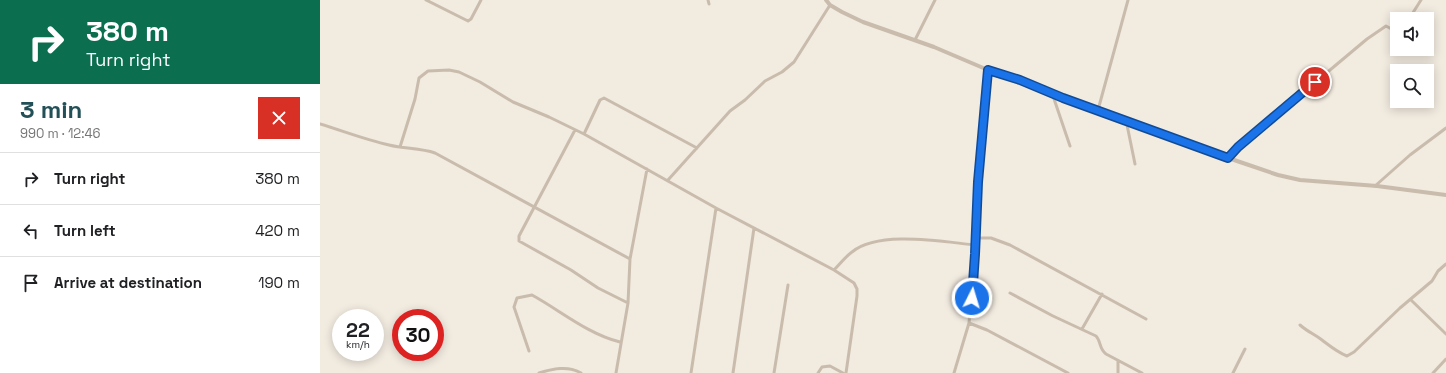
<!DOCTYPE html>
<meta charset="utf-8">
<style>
:root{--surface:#fff;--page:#f2f2f2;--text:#202124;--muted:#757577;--line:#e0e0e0;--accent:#235057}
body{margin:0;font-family:"Space Grotesk",sans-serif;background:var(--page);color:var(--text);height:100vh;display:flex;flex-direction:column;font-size:15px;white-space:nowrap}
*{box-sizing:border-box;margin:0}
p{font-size:13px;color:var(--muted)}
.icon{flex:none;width:22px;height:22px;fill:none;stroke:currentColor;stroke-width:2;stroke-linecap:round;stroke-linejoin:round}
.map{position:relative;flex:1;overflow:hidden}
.side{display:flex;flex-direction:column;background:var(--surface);width:320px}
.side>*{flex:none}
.guide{background:#0b6e4f;color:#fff;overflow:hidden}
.controls{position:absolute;left:1070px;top:12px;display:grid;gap:8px}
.controls a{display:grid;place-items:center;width:44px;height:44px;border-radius:0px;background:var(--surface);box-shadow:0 2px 10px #0003;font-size:20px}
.speed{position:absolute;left:12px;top:309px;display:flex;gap:8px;font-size:20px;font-weight:700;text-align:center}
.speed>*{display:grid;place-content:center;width:52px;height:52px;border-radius:50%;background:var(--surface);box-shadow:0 2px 10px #0003;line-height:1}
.speed small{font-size:10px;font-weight:400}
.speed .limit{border:6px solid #d22;background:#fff;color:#111}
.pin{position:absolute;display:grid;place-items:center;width:34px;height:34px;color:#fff;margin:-17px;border:2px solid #fff;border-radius:50%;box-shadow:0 1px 4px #0007}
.me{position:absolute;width:44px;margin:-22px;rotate:5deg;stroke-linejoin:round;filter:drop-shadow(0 0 3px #0008)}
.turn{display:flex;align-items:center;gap:14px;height:84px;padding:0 20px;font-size:18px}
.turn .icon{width:52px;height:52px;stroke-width:2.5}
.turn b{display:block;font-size:28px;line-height:34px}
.round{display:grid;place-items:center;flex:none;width:42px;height:42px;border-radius:0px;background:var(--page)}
.summary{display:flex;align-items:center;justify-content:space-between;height:68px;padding:0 20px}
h1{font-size:24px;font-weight:700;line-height:30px;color:var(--accent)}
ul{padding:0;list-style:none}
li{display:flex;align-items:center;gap:12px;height:52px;padding:0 20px;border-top:1px solid var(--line)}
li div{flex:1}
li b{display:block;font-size:15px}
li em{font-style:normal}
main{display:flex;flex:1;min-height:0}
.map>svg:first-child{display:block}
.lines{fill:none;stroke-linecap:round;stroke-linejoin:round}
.minor{stroke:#c9bcad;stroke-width:3}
.tertiary{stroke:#c9bcad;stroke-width:4}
.route-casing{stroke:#114b97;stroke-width:10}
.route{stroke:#1a73e8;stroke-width:7}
</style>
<main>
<section class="side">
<div class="guide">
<div class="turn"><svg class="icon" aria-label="right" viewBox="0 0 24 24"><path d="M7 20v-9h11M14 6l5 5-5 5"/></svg><div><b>380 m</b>Turn right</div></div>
</div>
<div class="summary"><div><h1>3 min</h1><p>990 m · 12:46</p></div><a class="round" style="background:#d93025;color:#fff"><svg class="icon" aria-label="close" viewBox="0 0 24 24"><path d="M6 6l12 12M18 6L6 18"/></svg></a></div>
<ul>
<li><svg class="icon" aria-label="right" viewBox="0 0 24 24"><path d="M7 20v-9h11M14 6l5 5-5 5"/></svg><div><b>Turn right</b></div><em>380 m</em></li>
<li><svg class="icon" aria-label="left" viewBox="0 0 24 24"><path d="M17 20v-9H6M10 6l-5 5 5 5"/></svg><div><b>Turn left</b></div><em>420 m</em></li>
<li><svg class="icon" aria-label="arrive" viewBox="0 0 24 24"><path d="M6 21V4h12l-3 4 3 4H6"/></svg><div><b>Arrive at destination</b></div><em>190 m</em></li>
</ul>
</section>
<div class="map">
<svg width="1126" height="373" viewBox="0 0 1126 373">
<rect width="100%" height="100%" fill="#f2ebe0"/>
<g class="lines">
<path class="minor" d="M 106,0 L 148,21 L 151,19 L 161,0
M 388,0 L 389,4
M 1089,19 L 1101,0
M 595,40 L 615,0
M 732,93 L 750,146
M 778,110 L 808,0
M 806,120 L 815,164
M 0,124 C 23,131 46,140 69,145 C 85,149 100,148 115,153 L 310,259
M 255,130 L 199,236 L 199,241 L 251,270 L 278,288 L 308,303
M 264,134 L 280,100 L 284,98 L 377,148
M 80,147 L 95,99 L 99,78 L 108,71 L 129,70 L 139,72 L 160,82 L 193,102 L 229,117 L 264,134 L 396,208 L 514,270 L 534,283 L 537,289 L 537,296 L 526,373
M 908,158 L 918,147 L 1047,39 L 1066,26 L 1077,32
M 348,180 L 410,111 L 425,100 L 445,81 L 462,72 L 474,62 L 510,5
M 1055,186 L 1090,155 L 1126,128
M 656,238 L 671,238 L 690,245 L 826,319
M 514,270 C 520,264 525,257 532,252 C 559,230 623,242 656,245
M 690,293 L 733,316 L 776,336 C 781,341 779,349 786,354 L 822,373
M 1091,300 L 1126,334
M 649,323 L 667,330 L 748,373
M 980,325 C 988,332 994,334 1002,340 C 1010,346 1017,352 1027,356 L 1034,352 L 1080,308 L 1112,281 L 1118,271 L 1126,264
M 762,329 L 782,294
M 209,351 L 194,307 L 197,298 L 212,295 C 241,311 268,334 300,342
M 219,373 C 232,369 248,365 261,373
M 296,373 L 308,303 L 310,259 L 327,169
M 371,373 L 396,208
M 413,373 L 434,228
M 454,373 L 468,285
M 498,373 L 502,367 L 510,366 L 523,373
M 634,373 L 649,323 L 655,263 L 658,182 L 668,70
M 798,373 L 798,361
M 913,373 L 925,349
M 1113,373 L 1126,359"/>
<path class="tertiary" d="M 506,0 L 510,5 L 522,12 L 543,22 L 614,47 L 668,70 L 700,81 L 743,98 L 917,161 L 958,175 L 980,180 L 1057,186 L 1126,195"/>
</g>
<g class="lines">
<g class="route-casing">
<path id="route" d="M 652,298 L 655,254 L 658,182 L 668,70 L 700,80 L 743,98 L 908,158 L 918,147 L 995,82"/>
</g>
<use href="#route" class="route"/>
</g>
</svg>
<div class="controls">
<a><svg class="icon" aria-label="sound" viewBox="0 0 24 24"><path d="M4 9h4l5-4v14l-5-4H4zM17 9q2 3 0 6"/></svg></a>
<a><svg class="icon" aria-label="search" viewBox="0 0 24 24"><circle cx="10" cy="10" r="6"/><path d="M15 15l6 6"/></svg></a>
</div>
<div class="speed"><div>22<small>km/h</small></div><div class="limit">30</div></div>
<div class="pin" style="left:995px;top:82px;background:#d93025"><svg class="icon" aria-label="arrive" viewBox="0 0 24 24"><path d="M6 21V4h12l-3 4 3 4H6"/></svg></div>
<svg class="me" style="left:652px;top:298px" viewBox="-20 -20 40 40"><circle r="17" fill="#1a73e8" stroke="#fff" stroke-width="3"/><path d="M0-11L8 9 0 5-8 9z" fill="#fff"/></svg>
</div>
</main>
